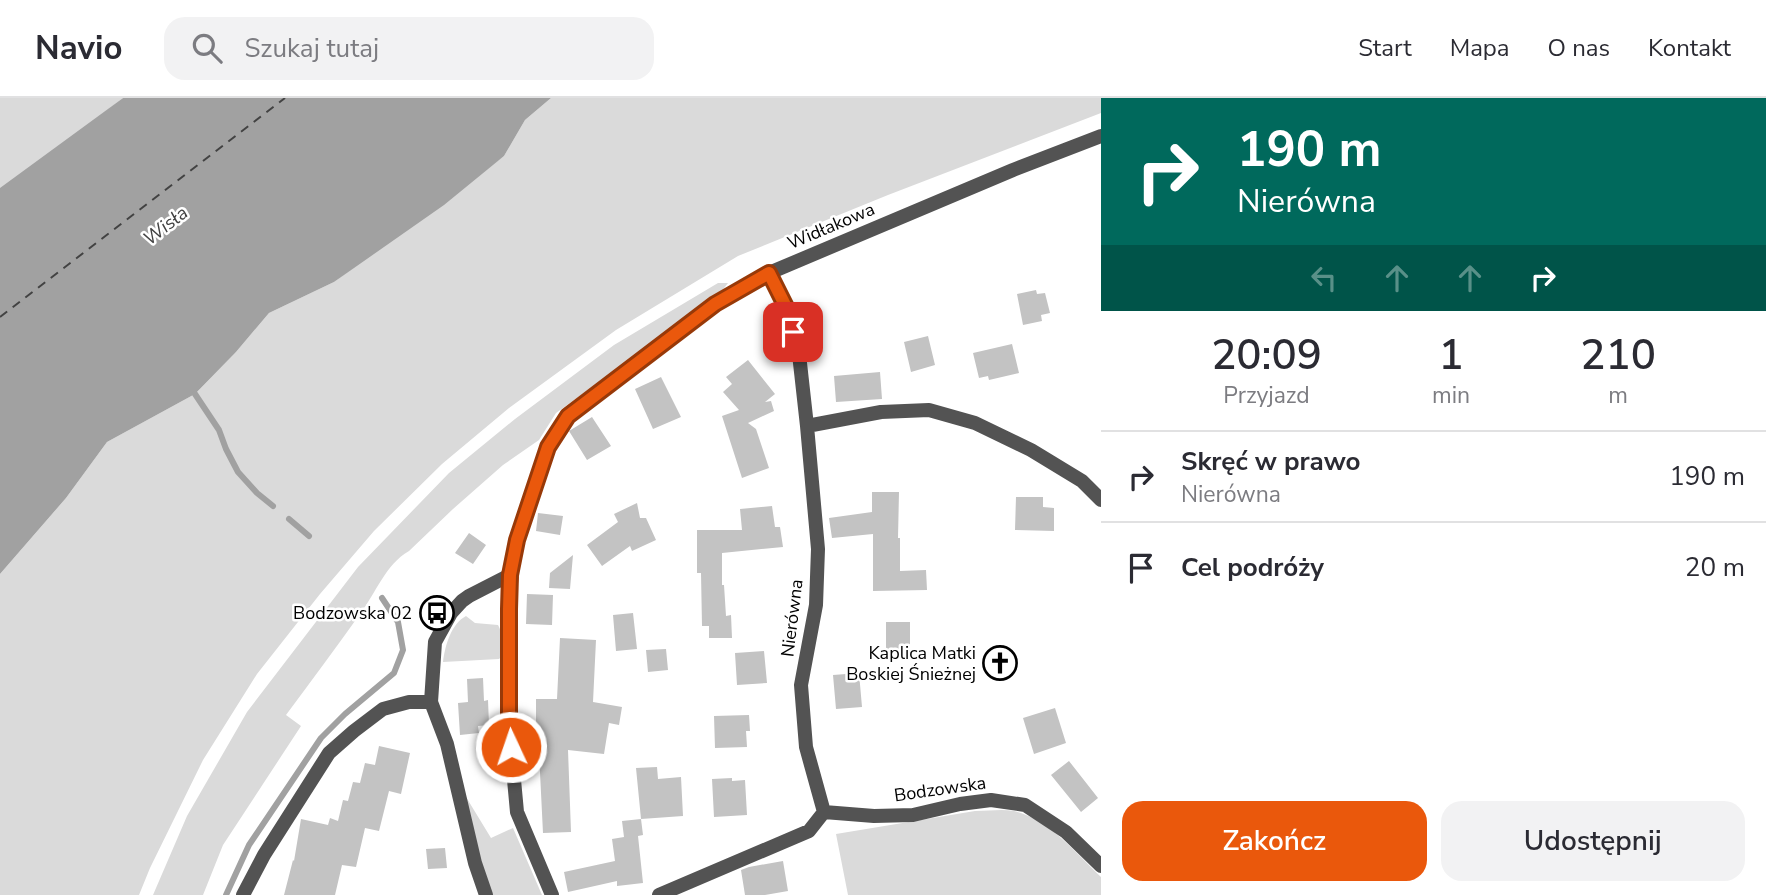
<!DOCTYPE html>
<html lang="pl">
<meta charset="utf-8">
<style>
:root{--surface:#fff;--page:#f2f2f3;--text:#2b2b33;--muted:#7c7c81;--line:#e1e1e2;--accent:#ea580c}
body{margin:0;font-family:"Nunito Sans",sans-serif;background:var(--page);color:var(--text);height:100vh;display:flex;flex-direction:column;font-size:26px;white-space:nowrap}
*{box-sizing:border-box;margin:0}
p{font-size:23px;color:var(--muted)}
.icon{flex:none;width:38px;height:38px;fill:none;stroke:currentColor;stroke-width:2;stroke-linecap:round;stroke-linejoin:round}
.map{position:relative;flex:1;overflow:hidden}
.panel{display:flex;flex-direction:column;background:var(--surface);width:665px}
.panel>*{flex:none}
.top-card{background:#00695c;color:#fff;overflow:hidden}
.pin{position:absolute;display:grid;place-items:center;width:60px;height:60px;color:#fff;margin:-30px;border-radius:14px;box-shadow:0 4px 10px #0006}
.me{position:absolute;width:77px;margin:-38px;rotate:357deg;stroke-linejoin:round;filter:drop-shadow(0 0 5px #0008)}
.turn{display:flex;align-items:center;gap:24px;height:147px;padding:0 21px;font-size:32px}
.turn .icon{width:91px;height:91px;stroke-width:2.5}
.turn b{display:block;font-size:49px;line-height:60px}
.lanes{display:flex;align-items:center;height:66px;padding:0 21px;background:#0003;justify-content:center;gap:35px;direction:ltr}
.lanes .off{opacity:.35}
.eta{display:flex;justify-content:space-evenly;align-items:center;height:119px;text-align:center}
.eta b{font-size:42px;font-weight:600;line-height:49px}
.action{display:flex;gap:14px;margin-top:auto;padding:14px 21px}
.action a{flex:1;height:80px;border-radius:21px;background:var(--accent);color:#fff;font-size:28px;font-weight:600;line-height:80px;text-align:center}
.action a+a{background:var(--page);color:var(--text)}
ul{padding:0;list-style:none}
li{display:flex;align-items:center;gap:21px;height:91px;padding:0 21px;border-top:2px solid var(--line)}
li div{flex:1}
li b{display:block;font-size:26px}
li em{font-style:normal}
header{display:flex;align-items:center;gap:42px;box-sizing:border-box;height:98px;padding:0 35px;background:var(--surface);border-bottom:2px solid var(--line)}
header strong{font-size:33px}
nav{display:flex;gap:38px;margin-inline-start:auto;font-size:24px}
.search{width:490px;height:63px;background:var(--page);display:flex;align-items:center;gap:18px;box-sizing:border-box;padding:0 24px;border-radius:21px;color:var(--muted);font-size:26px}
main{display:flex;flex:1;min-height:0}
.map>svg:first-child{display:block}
.green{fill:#dadada}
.water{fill:#a1a1a1}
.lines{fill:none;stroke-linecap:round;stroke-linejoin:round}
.stream{stroke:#a1a1a1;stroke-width:6}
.ferry{stroke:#424242;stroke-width:2;stroke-dasharray:9 7;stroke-linecap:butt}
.building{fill:#c3c3c3}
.street{stroke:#535353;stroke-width:14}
.route-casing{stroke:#983908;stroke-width:18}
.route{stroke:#ea580c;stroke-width:12}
.labels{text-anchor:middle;stroke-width:5;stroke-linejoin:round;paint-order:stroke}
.street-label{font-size:18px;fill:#000;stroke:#fff}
.poi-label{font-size:18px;fill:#000;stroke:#fff;text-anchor:end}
.water-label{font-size:19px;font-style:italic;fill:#424242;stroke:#fff}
</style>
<header>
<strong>Navio</strong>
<div class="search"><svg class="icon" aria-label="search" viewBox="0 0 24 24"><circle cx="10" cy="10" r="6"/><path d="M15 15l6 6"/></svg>Szukaj tutaj</div>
<nav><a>Start</a><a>Mapa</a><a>O nas</a><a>Kontakt</a></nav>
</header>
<main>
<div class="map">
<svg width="1101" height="797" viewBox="0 0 1101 797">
<rect width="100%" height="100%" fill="#fff"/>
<path class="green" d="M 0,0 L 123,0 L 0,95 Z
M 551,0 L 1101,0 L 1101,15 L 888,97 L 738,158 L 616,232 L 509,310 L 442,366 L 374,433 L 320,496 L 257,576 L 203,662 L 150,770 L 139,797 L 0,797 L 0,476 L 66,400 L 107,344 L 195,296 L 236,254 L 269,215 L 334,184 L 504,58 L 525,22 Z
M 718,185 L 728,185 L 718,198 L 556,315 L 539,342 L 503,367 L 453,411 L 409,453 C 385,467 376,495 360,516 C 336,550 311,583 286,617 L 301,628 L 223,747 L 203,797 L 153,797 L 187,718 L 247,614 L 358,469 L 449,375 L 515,321 L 614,247 Z
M 466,518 L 475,525 L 498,527 C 504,537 500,549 500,560 L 499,561 L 443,564 C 445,548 451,526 466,518 Z
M 463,694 L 491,740 L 513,730 L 542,797 L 492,797 L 478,761 Z
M 975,713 C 988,713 1002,711 1014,713 C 1049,721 1076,755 1101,779 L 1101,797 L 848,797 L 836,736 Z"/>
<path class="water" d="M 123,0 L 551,0 L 525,22 L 504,58 L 444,107 L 334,184 L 269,215 L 236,254 L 195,296 L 107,344 L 66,400 L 0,476 L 0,90 Z"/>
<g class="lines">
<path class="stream" d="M 195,296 L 219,332 L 226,351 L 238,374 L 257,395 L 273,408
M 289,421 L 309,438
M 226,797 L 249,747 L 321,640 L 345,616 L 394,575 L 403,552 L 398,524 L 382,500"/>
<path class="ferry" d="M 0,219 L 285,0"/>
</g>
<path class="building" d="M 1036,192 L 1037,196 L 1045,195 L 1050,215 L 1041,217 L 1042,223 L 1023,227 L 1017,196 Z
M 928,238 L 935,267 L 911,274 L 904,244 Z
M 1012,246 L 1019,275 L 989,282 L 988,278 L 979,280 L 973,255 Z
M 748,262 L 775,296 L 765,304 L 771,303 L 774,313 L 748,325 L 756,331 L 769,370 L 742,380 L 722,318 L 739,312 L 723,294 L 732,286 L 726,279 Z
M 880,274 L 882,301 L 836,304 L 834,278 Z
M 661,279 L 681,319 L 653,331 L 635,291 Z
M 592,319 L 611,348 L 587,362 L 569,333 Z
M 872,394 L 899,394 L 898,440 L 900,440 L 900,473 L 926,472 L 927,492 L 873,493 L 873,436 L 832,440 L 829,420 L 872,414 Z
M 1016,399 L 1043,399 L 1043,409 L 1054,410 L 1054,433 L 1015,432 Z
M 637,405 L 640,420 L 646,420 L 656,442 L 632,453 L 630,448 L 602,468 L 587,447 L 618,424 L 614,416 Z
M 772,408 L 775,429 L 780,429 L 783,449 L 722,455 L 722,487 L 724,487 L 726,518 L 731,517 L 732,540 L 709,540 L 709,528 L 702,528 L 701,475 L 697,475 L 697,432 L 742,432 L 740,411 Z
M 538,415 L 563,418 L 560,437 L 536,433 Z
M 469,435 L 486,447 L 473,466 L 455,455 Z
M 573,457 L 570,491 L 549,490 L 550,475 Z
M 527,496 L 553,497 L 552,527 L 526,526 Z
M 633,515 L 637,551 L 616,553 L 613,517 Z
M 886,524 L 910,524 L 910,554 L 886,554 Z
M 560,540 L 596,542 L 593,604 L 622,609 L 619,627 L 609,625 L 604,656 L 568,652 L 571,734 L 543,735 L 539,654 L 536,654 L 536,601 L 557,601 Z
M 666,551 L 668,572 L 648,574 L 646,552 Z
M 764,553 L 767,585 L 737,587 L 735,555 Z
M 859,575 L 862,609 L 836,611 L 833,577 Z
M 483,580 L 484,603 L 488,602 L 489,627 L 478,628 L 479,635 L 460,637 L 458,605 L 468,604 L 467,581 Z
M 1055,610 L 1066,645 L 1034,656 L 1023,620 Z
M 749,617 L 750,633 L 746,633 L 747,649 L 715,650 L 714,618 Z
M 379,648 L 410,655 L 401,696 L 389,693 L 379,733 L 365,730 L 356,769 L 342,767 L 335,797 L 284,797 L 293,762 L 294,763 L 301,721 L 328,727 L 330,720 L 338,723 L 343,702 L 348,703 L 353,684 L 360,685 L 365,665 L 375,667 Z
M 1069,663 L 1098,700 L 1081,714 L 1051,677 Z
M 657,669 L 658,681 L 681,679 L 683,718 L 641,721 L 636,670 Z
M 732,680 L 732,683 L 745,682 L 747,717 L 714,719 L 712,681 Z
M 641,721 L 643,737 L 638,738 L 643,785 L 617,788 L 617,783 L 568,794 L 564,774 L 615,763 L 612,741 L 624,739 L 622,723 Z
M 445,750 L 447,770 L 428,771 L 426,751 Z
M 783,763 L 788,793 L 765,797 L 745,797 L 741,772 L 749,769 Z"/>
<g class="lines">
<path class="street" d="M 769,175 L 788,213 L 799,256 L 807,328 L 818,451 L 816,507 L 801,587 L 806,649 L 824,714
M 807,328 L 881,314 L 929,312 L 975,325 L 1031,352 L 1082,383 L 1101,402
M 824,714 L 874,718 L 913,717 L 960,706 L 991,702 L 1025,707 L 1066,734 L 1101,768
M 243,797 L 264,757 L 329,655 L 354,633 L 383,611 L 409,604 L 431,604
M 486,797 L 475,765 L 447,646 L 431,604 L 435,544 L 451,515 L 462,503 L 469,498 L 510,477
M 552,797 L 517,714 L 509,628 L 509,511 L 513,459 L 522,423 L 548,349 L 567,318 L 715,206 L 769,175 L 1013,72 L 1101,38
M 659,797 L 809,733 L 824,714"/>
</g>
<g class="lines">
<g class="route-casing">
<path id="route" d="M 511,649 L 509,628 L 509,511 L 510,477 L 517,442 L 548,349 L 568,318 L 715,206 L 769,175 L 788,213 L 793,234"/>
</g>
<use href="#route" class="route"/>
</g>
<defs>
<g id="bus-ring" transform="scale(1.75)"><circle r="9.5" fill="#fff" stroke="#000" stroke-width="1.5"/><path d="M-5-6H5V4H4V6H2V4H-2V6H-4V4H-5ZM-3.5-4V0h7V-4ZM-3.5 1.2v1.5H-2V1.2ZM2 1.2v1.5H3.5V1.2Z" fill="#000"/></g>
<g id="church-ring" transform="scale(1.75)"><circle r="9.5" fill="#fff" stroke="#000" stroke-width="1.5"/><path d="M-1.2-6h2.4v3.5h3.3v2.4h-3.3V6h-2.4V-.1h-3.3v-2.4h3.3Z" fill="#000"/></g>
</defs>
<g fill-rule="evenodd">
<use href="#bus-ring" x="437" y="515"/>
<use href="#church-ring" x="1000" y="565"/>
</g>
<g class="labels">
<g class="street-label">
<text transform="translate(831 128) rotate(-23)" y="6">Widłakowa</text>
<text transform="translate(792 520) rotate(-83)" y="6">Nierówna</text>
<text transform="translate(940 691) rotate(-8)" y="6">Bodzowska</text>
</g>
<g class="poi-label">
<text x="412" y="521">Bodzowska 02</text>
<text x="976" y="561">Kaplica Matki<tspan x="976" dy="21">Boskiej Śnieżnej</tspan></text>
</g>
<g class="water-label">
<text transform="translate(165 127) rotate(-38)" y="7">Wisła</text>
</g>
</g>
</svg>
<div class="pin" style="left:793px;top:234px;background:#d93025"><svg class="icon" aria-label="arrive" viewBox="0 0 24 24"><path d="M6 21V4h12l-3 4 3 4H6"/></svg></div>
<svg class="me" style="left:511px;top:649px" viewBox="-20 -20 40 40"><circle r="17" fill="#ea580c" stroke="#fff" stroke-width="3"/><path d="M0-11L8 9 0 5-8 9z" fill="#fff"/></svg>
</div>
<section class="panel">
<div class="top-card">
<div class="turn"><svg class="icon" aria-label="right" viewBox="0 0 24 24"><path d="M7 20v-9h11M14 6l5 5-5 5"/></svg><div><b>190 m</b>Nierówna</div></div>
<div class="lanes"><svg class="icon off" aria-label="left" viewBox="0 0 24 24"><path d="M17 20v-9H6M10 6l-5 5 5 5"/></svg><svg class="icon off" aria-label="ahead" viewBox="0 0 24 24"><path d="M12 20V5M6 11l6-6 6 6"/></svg><svg class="icon off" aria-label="ahead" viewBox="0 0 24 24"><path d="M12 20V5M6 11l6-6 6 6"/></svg><svg class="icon" aria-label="right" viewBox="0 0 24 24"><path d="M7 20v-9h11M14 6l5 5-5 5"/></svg></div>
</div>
<div class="eta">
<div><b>20:09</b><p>Przyjazd</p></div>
<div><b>1</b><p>min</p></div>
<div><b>210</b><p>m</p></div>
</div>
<ul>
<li><svg class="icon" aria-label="right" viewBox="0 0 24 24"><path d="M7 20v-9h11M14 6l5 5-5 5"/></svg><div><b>Skręć w prawo</b><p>Nierówna</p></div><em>190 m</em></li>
<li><svg class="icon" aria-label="arrive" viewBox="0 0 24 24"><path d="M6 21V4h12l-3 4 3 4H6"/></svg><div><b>Cel podróży</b></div><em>20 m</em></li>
</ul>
<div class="action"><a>Zakończ</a><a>Udostępnij</a></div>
</section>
</main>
